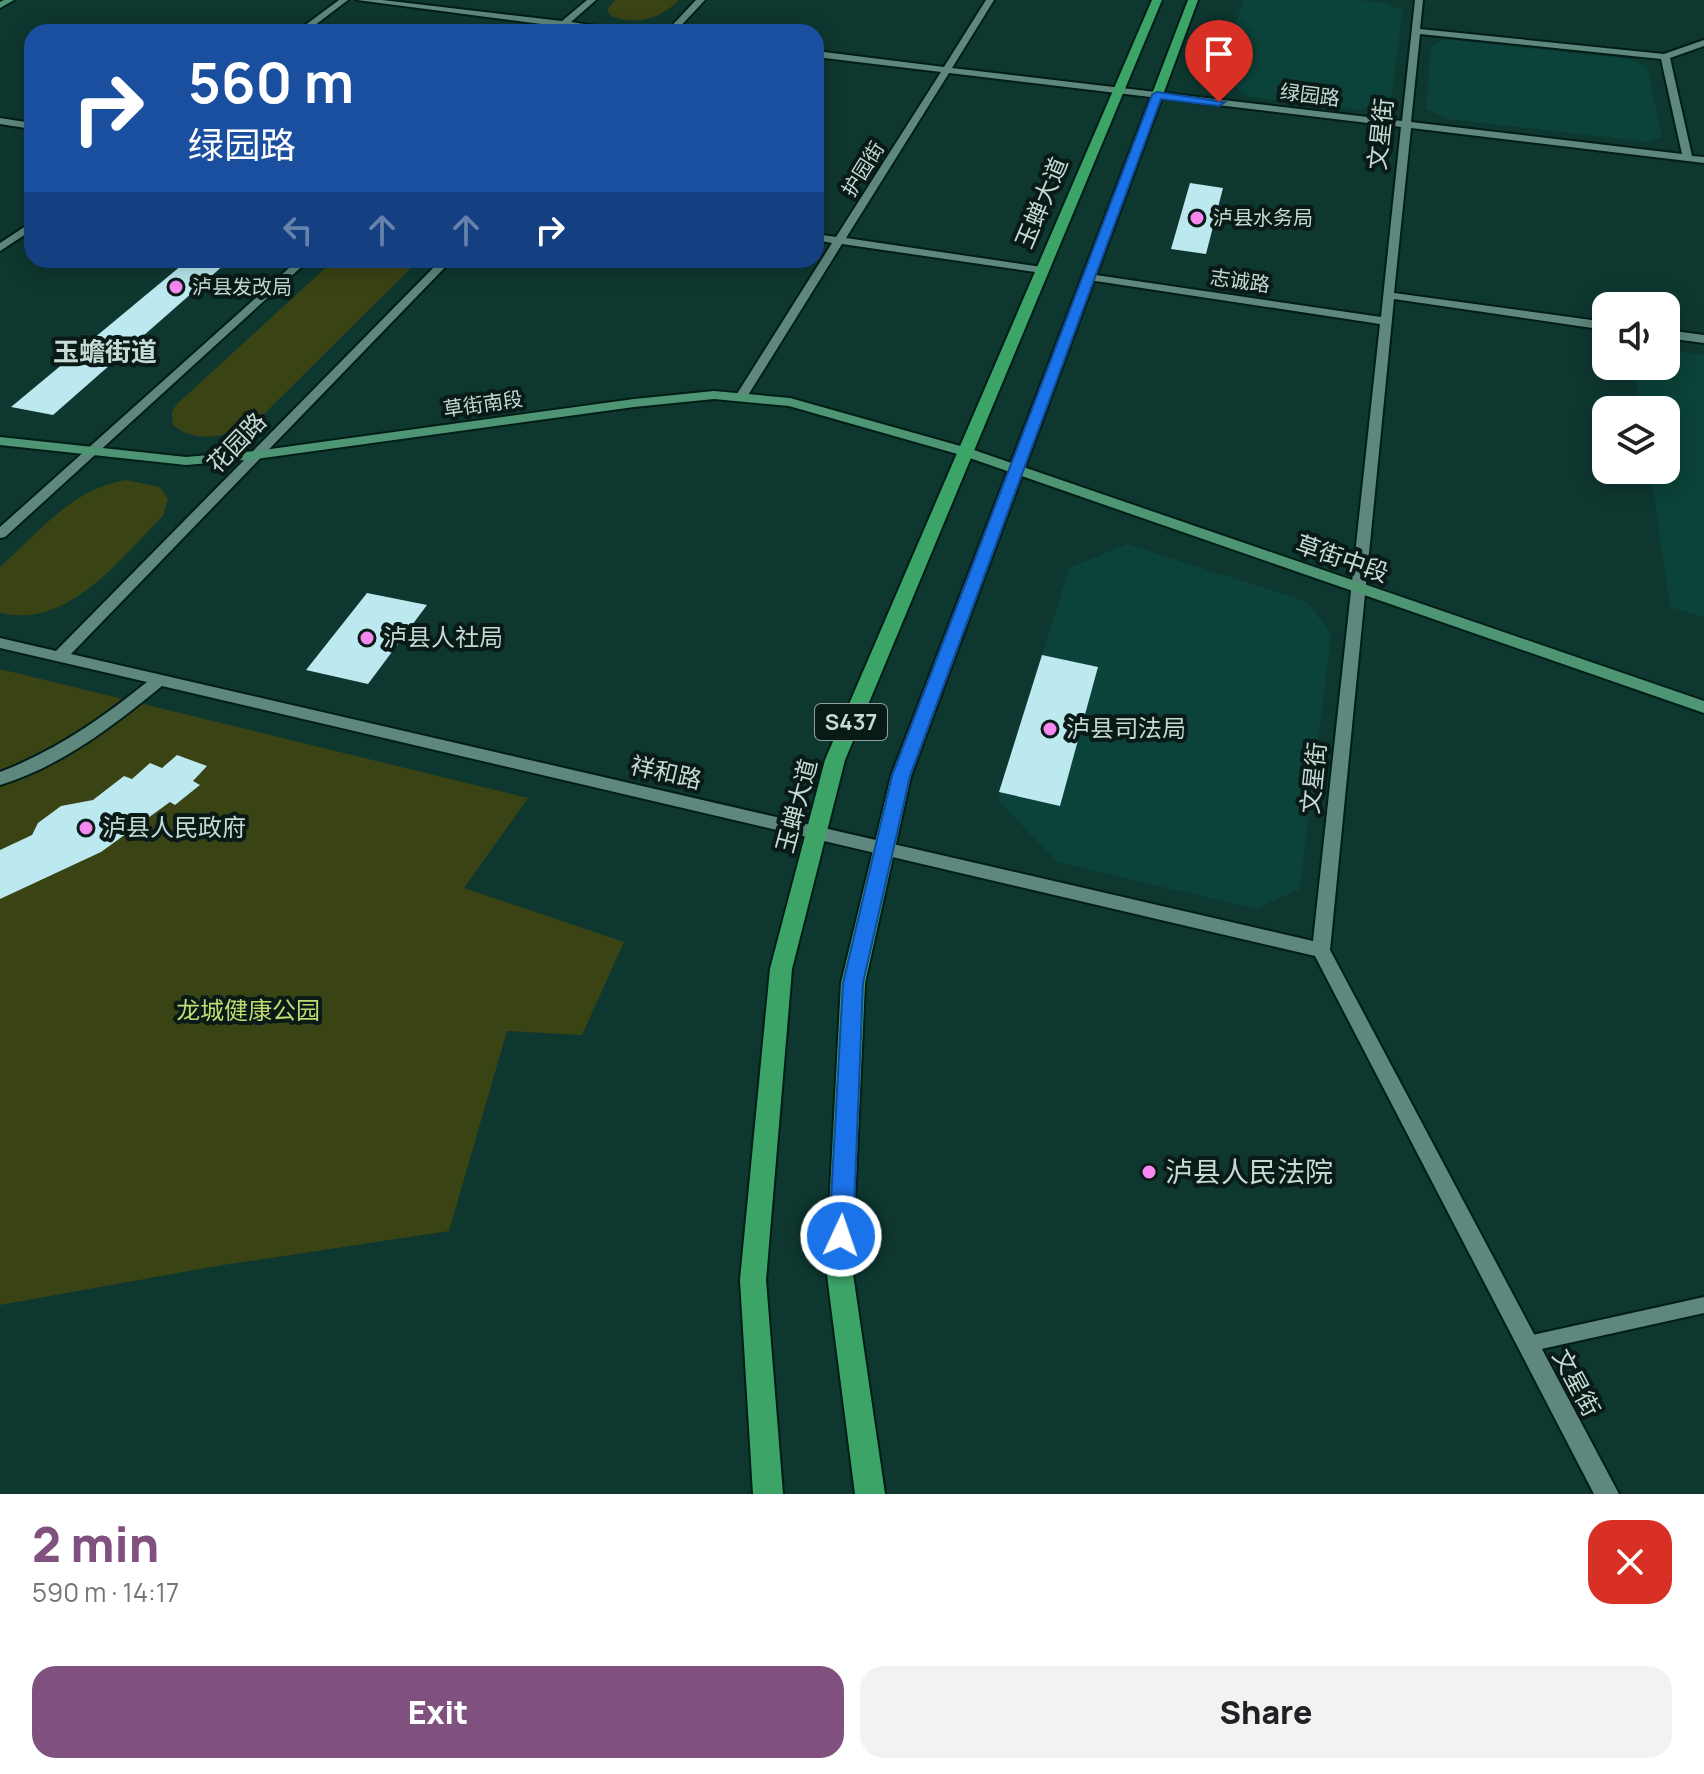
<!DOCTYPE html>
<meta charset="utf-8">
<style>
:root{--surface:#fff;--page:#f2f2f2;--text:#202124;--muted:#757577;--accent:#80507f}
body{margin:0;font-family:Manrope,"Noto Sans SC",sans-serif;background:var(--page);color:var(--text);height:100vh;display:flex;flex-direction:column;font-size:30px;white-space:nowrap}
*{box-sizing:border-box;margin:0}
p{font-size:26px;color:var(--muted)}
.icon{flex:none;width:44px;height:44px;fill:none;stroke:currentColor;stroke-width:2;stroke-linecap:round;stroke-linejoin:round}
.map{position:relative;height:1494px;overflow:hidden}
.drawer{display:flex;flex-direction:column;background:var(--surface);flex:1}
.drawer>*{flex:none}
.top-card{position:absolute;left:24px;top:24px;width:800px;height:244px;border-radius:24px;box-shadow:0 4px 20px #0003;background:#1a4fa0;color:#fff;overflow:hidden}
.controls{position:absolute;left:1592px;top:292px;display:grid;gap:16px}
.controls a{display:grid;place-items:center;width:88px;height:88px;border-radius:16px;background:var(--surface);box-shadow:0 4px 20px #0003;font-size:40px}
.pin{position:absolute;display:grid;place-items:center;width:68px;height:68px;color:#fff;margin:-82px -34px;border-radius:50% 50% 50% 0;rotate:-45deg;box-shadow:0 0 8px #0007}
.pin .icon{rotate:45deg}
.me{position:absolute;width:88px;margin:-44px;rotate:3deg;stroke-linejoin:round;filter:drop-shadow(0 0 6px #0008)}
.turn{display:flex;align-items:center;gap:28px;height:168px;padding:0 32px;font-size:36px}
.turn .icon{width:104px;height:104px;stroke-width:2.5}
.turn b{display:block;font-size:56px;line-height:68px}
.lanes{display:flex;align-items:center;height:76px;padding:0 32px;background:#0003;justify-content:center;gap:40px;direction:ltr}
.lanes .off{opacity:.35}
.round{display:grid;place-items:center;flex:none;width:84px;height:84px;border-radius:24px;background:var(--page)}
.headline{display:flex;align-items:center;justify-content:space-between;height:136px;padding:0 32px}
h1{font-size:48px;font-weight:800;line-height:60px;color:var(--accent)}
.cta{display:flex;gap:16px;margin-top:auto;padding:16px 32px}
.cta a{flex:1;height:92px;border-radius:24px;background:var(--accent);color:#fff;font-size:32px;font-weight:800;line-height:92px;text-align:center}
.cta a+a{background:var(--page);color:var(--text)}
.map>svg:first-child{display:block}
.built{fill:#0b4239}
.green{fill:#3a4314}
.building{fill:#bce8f0}
.lines{fill:none;stroke-linecap:round;stroke-linejoin:round}
.service-casing{stroke:#001d18;stroke-width:4}
.minor-casing{stroke:#001d18;stroke-width:4}
.secondary-casing{stroke:#001d18;stroke-width:4}
.primary-casing{stroke:#001d18;stroke-width:4}
.service{fill:#5e877e;fill-rule:evenodd}
.minor{fill:#5e877e;fill-rule:evenodd}
.secondary{fill:#4e9673;fill-rule:evenodd}
.primary{fill:#3da468;fill-rule:evenodd}
.route{fill:#1a73e8;stroke:#114b97;stroke-width:2}
.poi-dot{fill:#f589ef;stroke:#0a1b17;stroke-width:3}
.labels{text-anchor:middle;stroke-width:8;stroke-linejoin:round;paint-order:stroke}
.far-street-label{font-size:20px;fill:#c5dad5;stroke:#0a1b17}
.far-poi-label{font-size:20px;fill:#c5dad5;stroke:#0a1b17;text-anchor:start}
.shield{fill:#0a1b17;stroke:#8da19c;stroke-width:2}
.shield-label{font-size:22px;font-weight:bold;fill:#c5dad5}
.street-label{font-size:24px;fill:#c5dad5;stroke:#0a1b17}
.poi-label{font-size:24px;fill:#c5dad5;stroke:#0a1b17;text-anchor:start}
.park-label{font-size:24px;fill:#c3da72;stroke:#0a1b17}
.far-district-label{font-size:26px;font-weight:bold;fill:#c5dad5;stroke:#0a1b17}
.near-poi-label{font-size:28px;fill:#c5dad5;stroke:#0a1b17;text-anchor:start}
</style>
<div class="map">
<svg width="1704" height="1494" viewBox="0 0 1704 1494">
<rect width="100%" height="100%" fill="#0e3730"/>
<path class="built" d="M 1243,0 L 1360,0 L 1384,3 L 1403,10 L 1391,101 L 1360,110 L 1249,97 L 1220,76 Z
M 1443,39 L 1630,59 L 1647,67 L 1662,137 L 1648,142 L 1447,119 L 1426,109 L 1431,46 Z
M 1666,350 L 1704,355 L 1704,617 L 1670,607 L 1650,470 L 1666,470 L 1666,410 L 1641,410 L 1634,366 L 1666,366 Z
M 1128,544 L 1308,602 L 1331,635 L 1300,889 L 1256,909 L 1057,862 L 998,800 L 1069,568 Z"/>
<path class="green" d="M 615,0 L 679,0 C 660,19 637,26 611,16 L 607,10 Z
M 334,260 L 419,260 L 258,420 C 234,435 197,446 173,425 L 172,412 L 176,405 Z
M 126,480 L 160,487 L 168,499 L 163,516 C 119,559 70,629 0,613 L 0,567 C 38,533 73,488 126,480 Z
M 0,669 L 528,798 L 464,888 L 624,942 L 582,1035 L 507,1031 L 449,1231 L 217,1266 L 0,1305 Z"/>
<path class="building" d="M 1190,183 L 1223,188 L 1206,254 L 1171,249 Z
M 188,260 L 225,264 L 53,415 L 11,407 Z
M 367,593 L 427,605 L 368,684 L 306,670 Z
M 1042,655 L 1098,667 L 1060,806 L 999,792 Z
M 177,755 L 207,766 L 193,781 L 200,785 L 175,805 L 170,802 L 101,852 L 0,899 L 0,850 L 32,835 L 38,823 L 61,806 L 93,800 L 124,776 L 132,779 L 150,763 L 162,768 Z"/>
<g class="lines">
<g class="service-casing">
<path id="service" d="M 1704,1297 L 1704,1313 L 1528,1352 L 1522,1350 L 1520,1344 L 1522,1338 L 1528,1336 Z"/>
</g>
<g class="minor-casing">
<path id="minor" d="M 339,0 L 348,0 L 306,32 L 296,32 Z
M 357,0 L 382,0 L 562,21 L 587,0 L 596,0 L 571,22 L 634,32 L 566,27 L 560,31 L 556,28 L 557,26 Z
M 696,0 L 705,0 L 675,32 L 666,32 Z
M 986,0 L 994,0 L 952,68 L 1402,121 L 1415,0 L 1423,0 L 1420,29 L 1664,54 L 1704,40 L 1704,46 L 1670,58 L 1692,156 L 1704,157 L 1704,163 L 1411,128 L 1394,293 L 1606,322 L 1606,330 L 1394,299 L 1330,950 L 1619,1494 L 1594,1494 L 1315,956 L 162,686 C 113,726 62,766 0,785 L 0,772 C 55,751 101,719 147,682 L 0,648 L 0,638 L 56,651 L 441,260 L 452,260 L 71,654 L 1313,941 L 1380,324 L 1089,280 L 1083,277 L 1089,274 L 1381,317 L 1401,127 L 949,73 L 846,238 L 1042,267 L 1048,270 L 1042,273 L 842,244 L 745,400 L 737,400 L 735,397 L 832,243 L 816,240 L 816,234 L 836,237 L 941,72 L 816,57 L 816,51 L 944,67 ZM 1420,34 L 1661,59 L 1682,154 L 1411,122 Z
M 0,118 L 32,123 L 32,129 L 0,124 Z
M 32,222 L 32,230 L 0,251 L 0,243 Z
M 298,260 L 309,260 L 5,537 L 0,538 L 0,527 Z
M 1666,330 L 1704,335 L 1704,343 L 1666,338 Z"/>
</g>
<g class="secondary-casing">
<path id="secondary" d="M 4,0 L 14,0 L 0,8 L 0,2 Z
M 714,391 L 790,398 L 971,449 L 1704,701 L 1704,713 L 961,455 L 789,406 L 714,399 L 634,407 L 256,459 L 186,465 L 0,445 L 0,437 L 186,457 L 256,451 L 634,399 Z"/>
</g>
<g class="primary-casing">
<path id="primary" d="M 1152,0 L 1162,0 L 845,760 L 792,969 L 766,1280 L 783,1494 L 753,1494 L 740,1280 L 770,969 L 825,760 Z
M 1188,0 L 1198,0 L 911,776 L 865,983 L 852,1267 L 885,1494 L 855,1494 L 826,1267 L 841,983 L 891,776 Z"/>
</g>
<use href="#service" class="service"/>
<use href="#minor" class="minor"/>
<use href="#secondary" class="secondary"/>
<use href="#primary" class="primary"/>
</g>
<path class="route" d="M 1157,92 L 1225,102 L 1219,106 L 1161,99 L 910,776 L 863,983 L 853,1236 L 849,1244 L 841,1247 L 833,1244 L 829,1236 L 843,983 L 892,776 L 1152,95 Z"/>
<g class="poi-dot">
<circle cx="1197" cy="218" r="8"/>
<circle cx="176" cy="287" r="8"/>
<circle cx="367" cy="638" r="8"/>
<circle cx="1050" cy="729" r="8"/>
<circle cx="86" cy="828" r="8"/>
<circle cx="1149" cy="1172" r="8"/>
</g>
<g class="labels">
<g class="far-street-label">
<text transform="translate(1310 95) rotate(7)" y="7">绿园路</text>
<text transform="translate(863 169) rotate(-58)" y="7">护园街</text>
<text transform="translate(1240 281) rotate(8)" y="7">志诚路</text>
<text transform="translate(483 404) rotate(-8)" y="7">草街南段</text>
</g>
<g class="far-poi-label">
<text x="1213" y="225">泸县水务局</text>
<text x="192" y="294">泸县发改局</text>
</g>
<rect class="shield" x="815" y="704" width="72" height="36" rx="6"/>
<g class="shield-label">
<text x="851" y="730">S437</text>
</g>
<g class="street-label">
<text transform="translate(1381 134) rotate(-84)" y="8">文星街</text>
<text transform="translate(1042 203) rotate(-67)" y="8">玉蝉大道</text>
<text transform="translate(237 443) rotate(-46)" y="8">花园路</text>
<text transform="translate(1342 559) rotate(19)" y="8">草街中段</text>
<text transform="translate(666 773) rotate(13)" y="8">祥和路</text>
<text transform="translate(1314 778) rotate(-84)" y="8">文星街</text>
<text transform="translate(797 806) rotate(-75)" y="8">玉蝉大道</text>
<text transform="translate(1576 1383) rotate(62)" y="8">文星街</text>
</g>
<g class="poi-label">
<text x="383" y="646">泸县人社局</text>
<text x="1066" y="737">泸县司法局</text>
<text x="102" y="836">泸县人民政府</text>
</g>
<g class="park-label">
<text x="248" y="1019">龙城健康公园</text>
</g>
<g class="far-district-label">
<text x="105" y="361">玉蟾街道</text>
</g>
<g class="near-poi-label">
<text x="1165" y="1182">泸县人民法院</text>
</g>
</g>
</svg>
<div class="controls">
<a><svg class="icon" aria-label="sound" viewBox="0 0 24 24"><path d="M4 9h4l5-4v14l-5-4H4zM17 9q2 3 0 6"/></svg></a>
<a><svg class="icon" aria-label="layers" viewBox="0 0 24 24"><path d="M12 4l9 5-9 5-9-5zM3 14l9 5 9-5"/></svg></a>
</div>
<div class="pin" style="left:1219px;top:102px;background:#d93025"><svg class="icon" aria-label="arrive" viewBox="0 0 24 24"><path d="M6 21V4h12l-3 4 3 4H6"/></svg></div>
<svg class="me" style="left:841px;top:1236px" viewBox="-20 -20 40 40"><circle r="17" fill="#1a73e8" stroke="#fff" stroke-width="3"/><path d="M0-11L8 9 0 5-8 9z" fill="#fff"/></svg>
<div class="top-card">
<div class="turn"><svg class="icon" aria-label="right" viewBox="0 0 24 24"><path d="M7 20v-9h11M14 6l5 5-5 5"/></svg><div><b>560 m</b>绿园路</div></div>
<div class="lanes"><svg class="icon off" aria-label="left" viewBox="0 0 24 24"><path d="M17 20v-9H6M10 6l-5 5 5 5"/></svg><svg class="icon off" aria-label="ahead" viewBox="0 0 24 24"><path d="M12 20V5M6 11l6-6 6 6"/></svg><svg class="icon off" aria-label="ahead" viewBox="0 0 24 24"><path d="M12 20V5M6 11l6-6 6 6"/></svg><svg class="icon" aria-label="right" viewBox="0 0 24 24"><path d="M7 20v-9h11M14 6l5 5-5 5"/></svg></div>
</div>
</div>
<section class="drawer">
<div class="headline"><div><h1>2 min</h1><p>590 m · 14:17</p></div><a class="round" style="background:#d93025;color:#fff"><svg class="icon" aria-label="close" viewBox="0 0 24 24"><path d="M6 6l12 12M18 6L6 18"/></svg></a></div>
<div class="cta"><a>Exit</a><a>Share</a></div>
</section>
